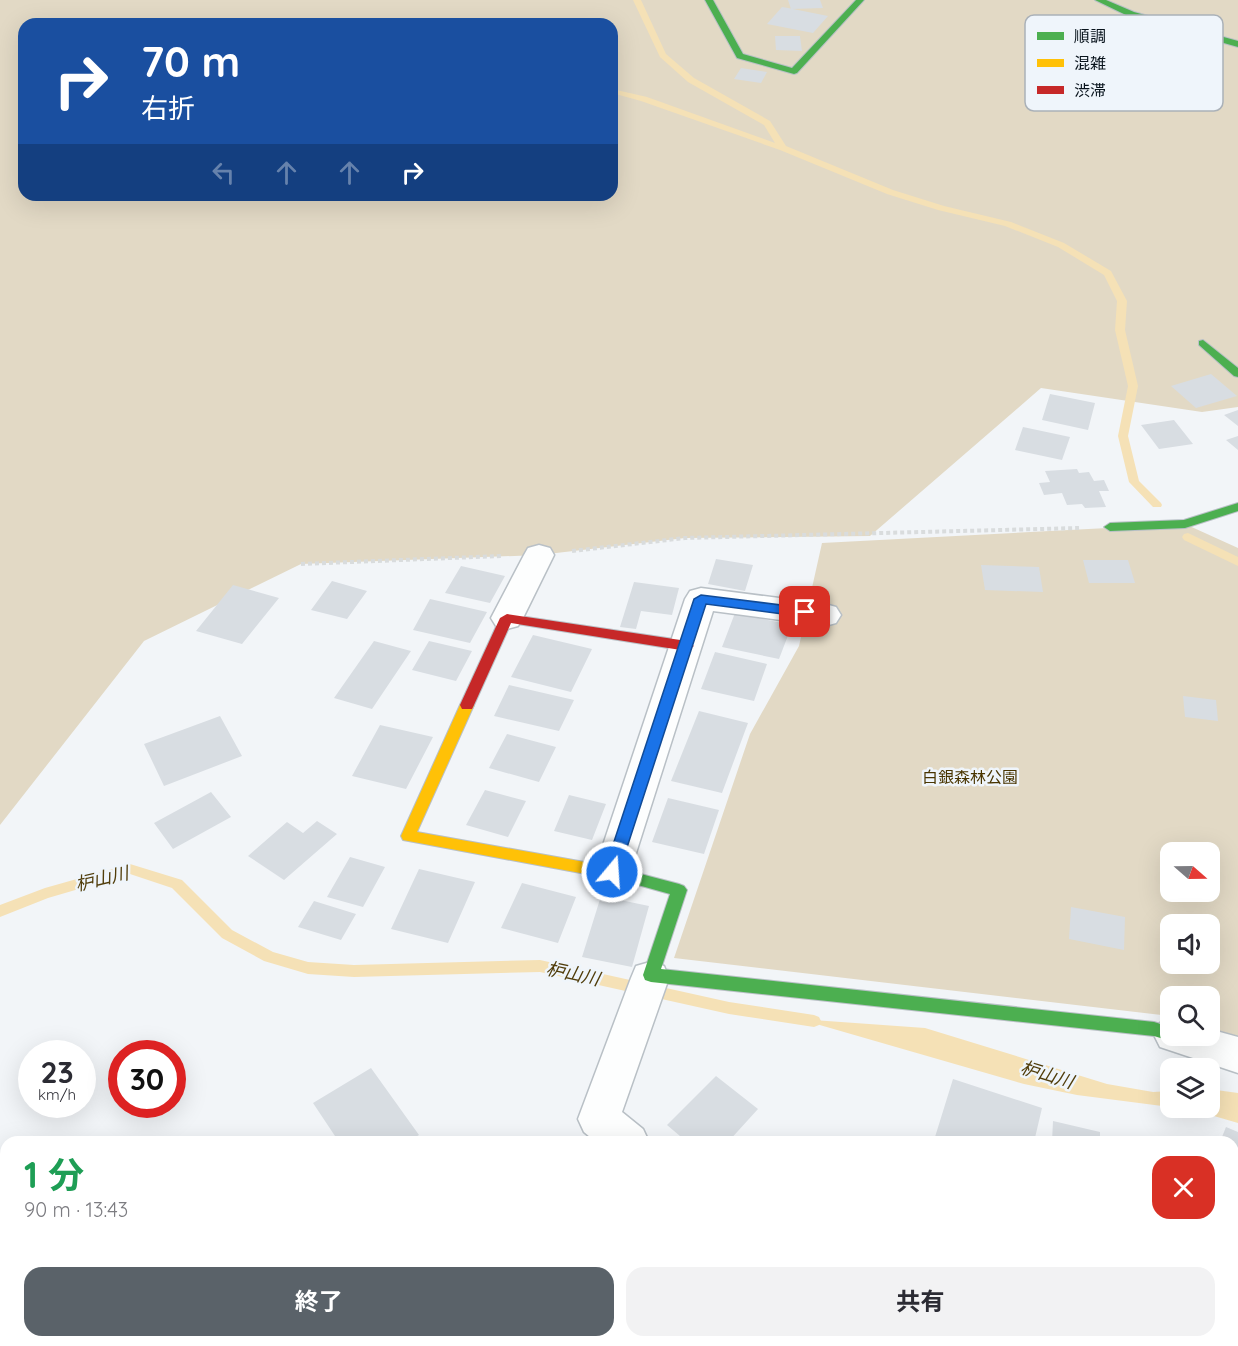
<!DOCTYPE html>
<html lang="ja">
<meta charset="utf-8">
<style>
:root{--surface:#fff;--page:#f2f2f3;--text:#2b2b33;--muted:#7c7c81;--accent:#5a6269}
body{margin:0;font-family:Quicksand,"Noto Sans JP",sans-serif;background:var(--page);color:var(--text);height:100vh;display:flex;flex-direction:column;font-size:22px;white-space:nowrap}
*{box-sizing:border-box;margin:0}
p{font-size:20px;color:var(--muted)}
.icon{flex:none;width:33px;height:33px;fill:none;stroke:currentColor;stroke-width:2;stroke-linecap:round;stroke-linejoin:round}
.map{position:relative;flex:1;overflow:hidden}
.details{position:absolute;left:0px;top:1136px;width:1239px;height:212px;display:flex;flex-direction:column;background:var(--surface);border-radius:18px 18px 0 0;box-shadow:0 6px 24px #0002}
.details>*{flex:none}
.guide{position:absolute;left:18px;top:18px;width:600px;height:183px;border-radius:18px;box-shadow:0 6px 24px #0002;background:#1a4fa0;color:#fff;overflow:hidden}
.needle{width:39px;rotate:110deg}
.buttons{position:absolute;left:1160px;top:842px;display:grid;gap:12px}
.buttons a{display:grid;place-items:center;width:60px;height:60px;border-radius:12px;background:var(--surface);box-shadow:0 6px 24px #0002;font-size:30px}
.speed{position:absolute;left:18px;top:1040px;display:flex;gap:12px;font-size:30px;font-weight:700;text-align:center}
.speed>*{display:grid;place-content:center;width:78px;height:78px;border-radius:50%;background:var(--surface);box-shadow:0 6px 24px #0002;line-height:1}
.speed small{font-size:15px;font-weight:400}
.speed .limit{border:9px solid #d22;background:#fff;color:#111}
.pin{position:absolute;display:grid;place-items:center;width:51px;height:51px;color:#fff;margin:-26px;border-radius:12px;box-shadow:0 3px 9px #0006}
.me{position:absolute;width:66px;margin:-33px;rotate:18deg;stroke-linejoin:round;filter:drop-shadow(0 0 4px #0008)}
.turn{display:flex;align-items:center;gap:21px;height:126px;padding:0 24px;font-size:27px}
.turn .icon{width:78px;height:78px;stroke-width:2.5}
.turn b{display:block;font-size:42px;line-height:51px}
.lanes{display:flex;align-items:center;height:57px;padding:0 24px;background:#0003;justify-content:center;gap:30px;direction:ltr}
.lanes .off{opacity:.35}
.round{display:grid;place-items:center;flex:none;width:63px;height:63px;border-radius:18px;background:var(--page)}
.head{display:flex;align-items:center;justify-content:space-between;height:102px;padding:0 24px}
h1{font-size:36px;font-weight:700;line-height:45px;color:#1e9e55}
.cta{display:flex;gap:12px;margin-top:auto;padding:12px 24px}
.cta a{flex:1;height:69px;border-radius:18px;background:var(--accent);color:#fff;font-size:24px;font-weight:700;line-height:69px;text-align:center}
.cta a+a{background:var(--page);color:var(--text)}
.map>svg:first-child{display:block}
.green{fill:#e2d9c5;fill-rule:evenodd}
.water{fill:#f5e1b6}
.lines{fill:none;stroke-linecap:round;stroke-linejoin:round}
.stream{fill:#f5e1b6;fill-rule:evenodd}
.building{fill:#d8dde2}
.street-casing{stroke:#b9c0c6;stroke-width:3}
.fast-casing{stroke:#b9c0c6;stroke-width:2}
.slow-casing{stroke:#b9c0c6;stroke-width:2}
.jam-casing{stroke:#b9c0c6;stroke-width:2}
.path{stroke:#d9dcdd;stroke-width:4;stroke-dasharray:4 3;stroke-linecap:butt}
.street{fill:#fdfefe;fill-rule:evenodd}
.fast{fill:#4caf50;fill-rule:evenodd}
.slow{fill:#ffc107;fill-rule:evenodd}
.jam{fill:#c62828;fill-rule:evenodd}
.route{fill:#1a73e8;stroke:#114b97;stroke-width:1.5}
.labels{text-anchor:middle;stroke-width:5;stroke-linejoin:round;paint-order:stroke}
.park-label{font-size:16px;fill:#493501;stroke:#eff5fb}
.water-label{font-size:18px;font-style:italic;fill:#513d0b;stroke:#eff5fb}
.key{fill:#eff5fb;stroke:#aab1b8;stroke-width:1.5}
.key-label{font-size:16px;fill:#08131c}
</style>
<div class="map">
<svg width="1238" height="1346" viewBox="0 0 1238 1346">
<rect width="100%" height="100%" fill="#f2f5f8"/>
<path class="green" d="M 0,0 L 1238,0 L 1238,407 L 1202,412 L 1041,388 L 870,536 L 685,538 L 539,555 L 301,564 L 144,641 L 0,825 ZM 24,24 L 612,24 L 612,195 L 24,195 Z
M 1185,524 L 1238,548 L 1238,1042 L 1209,1029 L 1209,996 L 1170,996 L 1170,1016 L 674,958 L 750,734 L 799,646 L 822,543 ZM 1170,852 L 1209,852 L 1209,891 L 1170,891 ZM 1170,924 L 1209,924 L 1209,963 L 1170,963 Z"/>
<path class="water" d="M 799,1019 L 925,1028 L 1107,1084 L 1153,1092 L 1170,1091 L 1170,1107 L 1077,1095 L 1024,1084 Z
M 1209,1089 L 1238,1093 L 1238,1123 L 1190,1109 L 1172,1107 L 1209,1107 Z"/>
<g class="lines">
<path class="stream" d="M 633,0 L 641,0 L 666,54 L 694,78 L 770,121 L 786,146 L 893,190 L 944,206 L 1011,222 L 1064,243 L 1111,271 L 1127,301 L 1125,330 L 1138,386 L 1128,436 L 1139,481 L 1161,503 L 1162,505 L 1161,507 L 1153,507 L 1129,482 L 1118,436 L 1128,386 L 1115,330 L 1117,301 L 1104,275 L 1058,247 L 1005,226 L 938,210 L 887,194 L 780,150 L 641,101 L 612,93 L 612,89 L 647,97 L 775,143 L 764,125 L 688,82 L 660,57 Z
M 1188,533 L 1238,557 L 1238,566 L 1184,540 L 1182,537 L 1184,534 Z
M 130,864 L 182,880 L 232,930 L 273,952 L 308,962 L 354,965 L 540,960 L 729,1002 L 814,1015 L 819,1017 L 821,1021 L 819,1025 L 814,1027 L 729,1014 L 540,972 L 354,977 L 308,974 L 264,961 L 222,938 L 172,888 L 130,874 L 48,898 L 0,917 L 0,905 L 45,888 Z"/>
</g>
<path class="building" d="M 788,0 L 820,0 L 823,8 L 791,9 Z
M 782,7 L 788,8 L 828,16 L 813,33 L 767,24 Z
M 775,36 L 800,36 L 802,51 L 776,50 Z
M 741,68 L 767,72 L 761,83 L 734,79 Z
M 1211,374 L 1237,396 L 1196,408 L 1171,386 Z
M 1050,394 L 1095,403 L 1088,430 L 1042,420 Z
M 1238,410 L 1238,426 L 1224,415 Z
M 1174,420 L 1193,444 L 1159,449 L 1141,425 Z
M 1023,427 L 1070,437 L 1062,460 L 1015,450 Z
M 1238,436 L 1238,450 L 1226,440 Z
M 1077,469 L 1079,473 L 1089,472 L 1094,481 L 1104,480 L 1109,491 L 1099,491 L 1106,507 L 1085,508 L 1082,504 L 1067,505 L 1062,493 L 1044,495 L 1039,483 L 1050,482 L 1045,471 Z
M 716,559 L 753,565 L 745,591 L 708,584 Z
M 1083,560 L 1128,560 L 1135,583 L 1089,583 Z
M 981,565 L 1039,567 L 1043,592 L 985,590 Z
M 461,566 L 505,576 L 490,603 L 445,593 Z
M 332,581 L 367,591 L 347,619 L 311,610 Z
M 634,582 L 679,588 L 672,615 L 641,611 L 636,629 L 620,627 Z
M 233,585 L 279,598 L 242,644 L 196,631 Z
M 430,599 L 487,612 L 470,643 L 413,630 Z
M 735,613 L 792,625 L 779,659 L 722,647 Z
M 533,635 L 592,649 L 571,692 L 511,677 Z
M 374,641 L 411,651 L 372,709 L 334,698 Z
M 429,641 L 472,651 L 456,681 L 412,670 Z
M 715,652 L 767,664 L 754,701 L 701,689 Z
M 509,685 L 574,700 L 559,731 L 494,716 Z
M 1183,696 L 1216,700 L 1218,721 L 1185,717 Z
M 699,711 L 748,723 L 722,793 L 671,781 Z
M 220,716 L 242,756 L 164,786 L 144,744 Z
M 380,725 L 433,737 L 406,789 L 352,776 Z
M 507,734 L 556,747 L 539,782 L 489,768 Z
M 485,790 L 526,801 L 508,837 L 466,825 Z
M 211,792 L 231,817 L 173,849 L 154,823 Z
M 569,795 L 606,804 L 592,840 L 554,831 Z
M 668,798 L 719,810 L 704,854 L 652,842 Z
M 317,821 L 337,834 L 284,880 L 248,856 L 287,822 L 303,833 Z
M 350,857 L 385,867 L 363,907 L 327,897 Z
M 419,869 L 475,882 L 448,943 L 391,929 Z
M 522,883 L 576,897 L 558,943 L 501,928 Z
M 601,896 L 649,906 L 632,967 L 582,957 Z
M 314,901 L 356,914 L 341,940 L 298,927 Z
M 1071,907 L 1125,917 L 1124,950 L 1069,939 Z
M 371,1068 L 419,1135 L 407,1142 L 339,1142 L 313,1103 Z
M 716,1076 L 758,1109 L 728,1142 L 687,1142 L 667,1125 Z
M 953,1079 L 1042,1108 L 1034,1142 L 948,1142 L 935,1137 Z
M 1053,1121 L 1100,1132 L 1100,1142 L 1052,1142 Z
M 1226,1127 L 1238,1132 L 1238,1292 L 1233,1289 L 1233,1142 L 1220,1142 Z
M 394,1341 L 499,1341 L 491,1346 L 396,1346 Z
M 711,1341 L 822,1341 L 816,1346 L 704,1346 Z
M 1062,1341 L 1081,1341 L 1086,1346 L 1056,1346 Z"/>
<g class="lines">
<g class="street-casing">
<path id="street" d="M 539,545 L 550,548 L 554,555 L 523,618 L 518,626 L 507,629 L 496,626 L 491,618 L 524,555 L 528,548 Z
M 701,588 L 825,604 L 836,607 L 841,615 L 836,623 L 825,626 L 713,611 L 630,872 L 625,882 L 612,887 L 599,882 L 594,872 L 685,599 L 690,591 Z
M 650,962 L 664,966 L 669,978 L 622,1112 L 643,1129 L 649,1142 L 596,1142 L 584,1132 L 578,1119 L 631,978 L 636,966 Z
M 1170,1019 L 1170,1035 L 1209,1035 L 1209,1029 L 1238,1037 L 1238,1073 L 1160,1047 L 1154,1035 L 1160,1023 Z
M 163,1341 L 217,1341 L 215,1346 L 161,1346 Z
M 282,1341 L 331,1341 L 333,1346 L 284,1346 Z
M 850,1341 L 900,1341 L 902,1346 L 852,1346 Z"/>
</g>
<g class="fast-casing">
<path id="fast" d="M 705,0 L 713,0 L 743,54 L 792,68 L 856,0 L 864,0 L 797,73 L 794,74 L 737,58 Z
M 1095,0 L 1106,0 L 1134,12 L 1238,41 L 1238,47 L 1128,16 Z
M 1203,340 L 1238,368 L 1238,377 L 1234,376 L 1199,345 L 1199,341 Z
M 1238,503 L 1238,511 L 1185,528 L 1110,531 L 1104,527 L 1110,523 L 1184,520 Z
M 618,868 L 679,884 L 684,886 L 687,890 L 661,969 L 1154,1022 L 1170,1027 L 1170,1035 L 1178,1035 L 1176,1039 L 1170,1041 L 1154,1036 L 651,982 L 645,980 L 643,975 L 670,894 L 613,878 L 610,874 L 613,870 Z"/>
</g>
<g class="slow-casing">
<path id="slow" d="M 467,700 L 474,705 L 417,832 L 618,868 L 623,870 L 626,874 L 623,878 L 618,880 L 403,840 L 401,836 L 460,705 Z"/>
</g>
<g class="jam-casing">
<path id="jam" d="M 507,614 L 687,641 L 694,646 L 687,651 L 511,623 L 474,705 L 472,709 L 462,709 L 460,705 L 500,618 Z"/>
</g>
<path class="path" d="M 572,551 L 685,538 L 1079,528
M 301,564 L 501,556"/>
<use href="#street" class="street"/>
<use href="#fast" class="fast"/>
<use href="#slow" class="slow"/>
<use href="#jam" class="jam"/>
</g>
<path class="route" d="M 701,595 L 805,608 L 811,612 L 805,617 L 706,604 L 619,872 L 612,878 L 604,872 L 694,599 Z"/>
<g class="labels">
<g class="park-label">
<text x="970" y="783">白銀森林公園</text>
</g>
<g class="water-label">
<text transform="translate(102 879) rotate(-13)" y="6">枦山川</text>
<text transform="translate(573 974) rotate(12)" y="6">枦山川</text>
<text transform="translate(1047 1075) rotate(17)" y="6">枦山川</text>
</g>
</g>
<rect x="1025" y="15" width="198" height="96" rx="9" class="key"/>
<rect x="1037" y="32" width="27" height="8" fill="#4caf50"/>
<rect x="1037" y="59" width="27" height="8" fill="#ffc107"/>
<rect x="1037" y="86" width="27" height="8" fill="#c62828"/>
<g class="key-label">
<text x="1074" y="42">順調</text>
<text x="1074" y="69">混雑</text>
<text x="1074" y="96">渋滞</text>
</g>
</svg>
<div class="buttons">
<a><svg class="needle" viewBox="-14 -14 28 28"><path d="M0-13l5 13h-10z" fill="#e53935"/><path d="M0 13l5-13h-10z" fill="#7c7c81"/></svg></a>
<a><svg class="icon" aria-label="sound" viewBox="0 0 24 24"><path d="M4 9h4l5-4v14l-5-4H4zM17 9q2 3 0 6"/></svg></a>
<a><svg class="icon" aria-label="search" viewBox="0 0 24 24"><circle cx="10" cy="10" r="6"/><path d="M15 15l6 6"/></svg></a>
<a><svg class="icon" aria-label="layers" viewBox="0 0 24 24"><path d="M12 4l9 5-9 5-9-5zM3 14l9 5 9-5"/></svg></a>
</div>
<div class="speed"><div>23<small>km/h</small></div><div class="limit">30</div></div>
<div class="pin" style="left:805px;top:612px;background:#d93025"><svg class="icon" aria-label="arrive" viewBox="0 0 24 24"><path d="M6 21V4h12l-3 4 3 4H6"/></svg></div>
<svg class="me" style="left:612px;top:872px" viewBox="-20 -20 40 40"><circle r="17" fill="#1a73e8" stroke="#fff" stroke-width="3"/><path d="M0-11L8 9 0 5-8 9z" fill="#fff"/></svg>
<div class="guide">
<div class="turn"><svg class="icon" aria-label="right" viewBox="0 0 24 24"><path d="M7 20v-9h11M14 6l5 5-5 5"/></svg><div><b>70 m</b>右折</div></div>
<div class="lanes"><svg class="icon off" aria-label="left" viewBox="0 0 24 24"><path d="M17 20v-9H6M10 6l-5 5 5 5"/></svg><svg class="icon off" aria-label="ahead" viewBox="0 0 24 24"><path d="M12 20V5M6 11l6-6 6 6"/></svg><svg class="icon off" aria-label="ahead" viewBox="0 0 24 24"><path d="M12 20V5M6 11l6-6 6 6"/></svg><svg class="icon" aria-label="right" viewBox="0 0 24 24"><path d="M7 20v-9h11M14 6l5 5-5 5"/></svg></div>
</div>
<section class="details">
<div class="head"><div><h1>1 分</h1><p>90 m · 13:43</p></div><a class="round" style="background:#d93025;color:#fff"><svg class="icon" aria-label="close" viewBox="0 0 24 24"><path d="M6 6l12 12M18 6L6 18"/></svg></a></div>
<div class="cta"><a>終了</a><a>共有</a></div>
</section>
</div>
